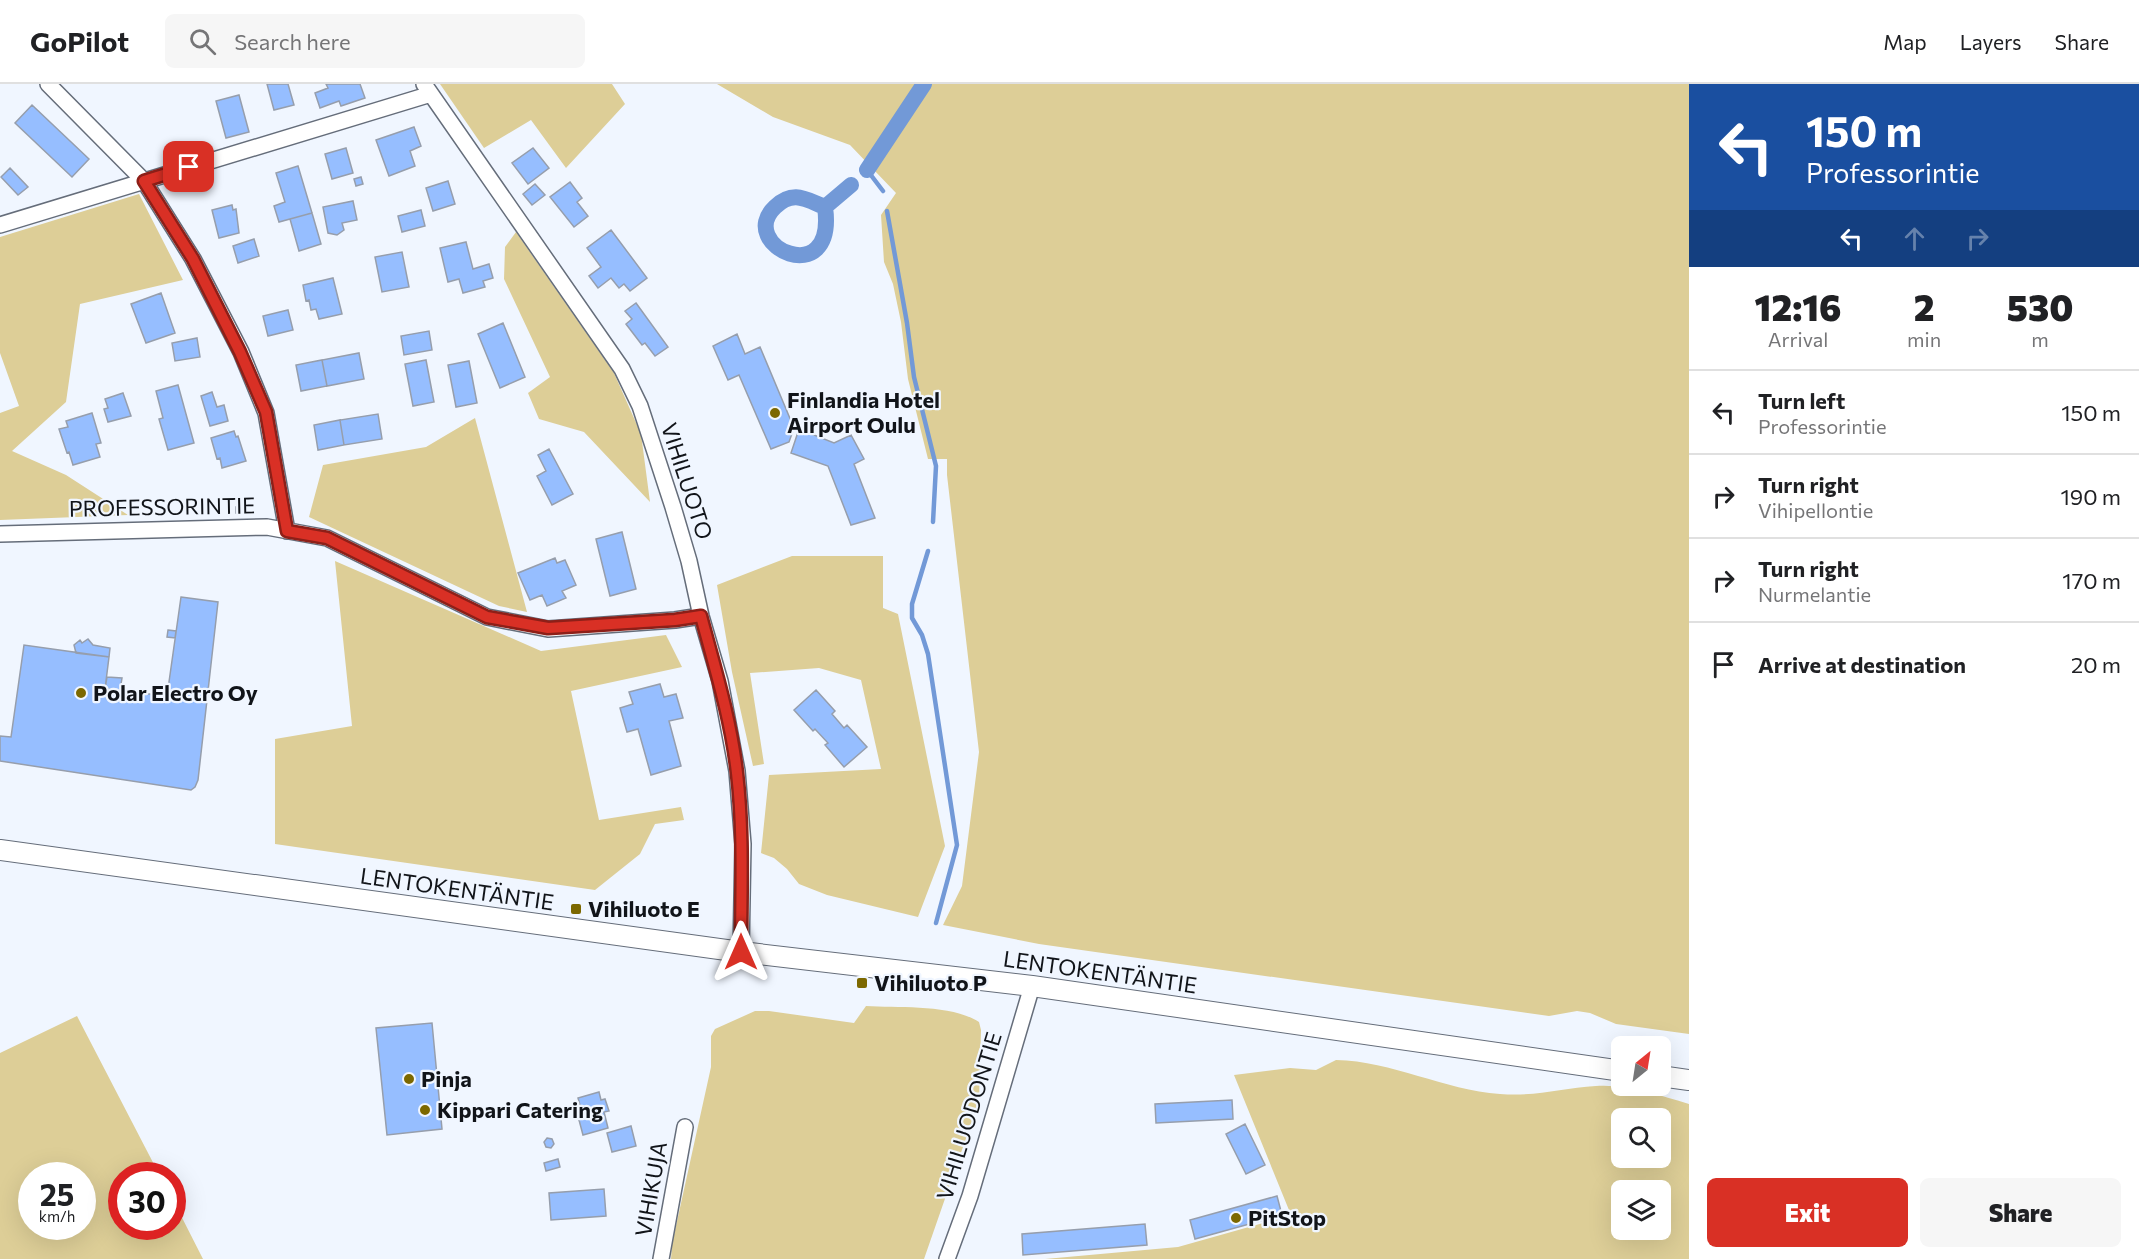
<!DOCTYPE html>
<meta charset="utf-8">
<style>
:root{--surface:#fff;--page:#f6f6f6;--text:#202124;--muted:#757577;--line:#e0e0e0;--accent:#d93025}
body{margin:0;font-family:Commissioner,sans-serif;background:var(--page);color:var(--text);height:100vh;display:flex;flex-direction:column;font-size:22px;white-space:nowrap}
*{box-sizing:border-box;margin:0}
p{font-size:20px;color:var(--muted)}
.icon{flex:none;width:33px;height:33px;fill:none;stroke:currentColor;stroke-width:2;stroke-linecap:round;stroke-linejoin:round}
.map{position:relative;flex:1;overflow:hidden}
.drawer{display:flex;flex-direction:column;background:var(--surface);width:450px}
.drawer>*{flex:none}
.hud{background:#1a4fa0;color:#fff;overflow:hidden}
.needle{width:39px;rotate:30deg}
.controls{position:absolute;left:1611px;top:952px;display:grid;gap:12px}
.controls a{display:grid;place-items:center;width:60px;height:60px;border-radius:9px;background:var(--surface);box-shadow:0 6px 24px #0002;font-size:30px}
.speed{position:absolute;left:18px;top:1078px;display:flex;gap:12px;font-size:30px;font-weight:700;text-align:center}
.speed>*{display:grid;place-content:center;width:78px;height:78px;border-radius:50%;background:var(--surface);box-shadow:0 6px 24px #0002;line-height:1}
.speed small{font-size:15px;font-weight:400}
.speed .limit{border:9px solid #d22;background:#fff;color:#111}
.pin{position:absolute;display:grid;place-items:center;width:51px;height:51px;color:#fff;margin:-26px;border-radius:12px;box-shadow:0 3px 9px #0006}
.me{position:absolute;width:66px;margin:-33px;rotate:0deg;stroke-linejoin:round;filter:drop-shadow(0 0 4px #0008)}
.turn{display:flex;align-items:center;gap:21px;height:126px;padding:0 18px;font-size:27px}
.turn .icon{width:78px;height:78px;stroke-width:2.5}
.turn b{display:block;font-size:42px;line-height:51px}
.lanes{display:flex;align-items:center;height:57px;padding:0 18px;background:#0003;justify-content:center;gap:30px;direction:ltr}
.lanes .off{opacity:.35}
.eta{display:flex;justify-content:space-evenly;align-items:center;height:102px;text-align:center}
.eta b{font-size:36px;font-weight:800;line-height:42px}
.button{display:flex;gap:12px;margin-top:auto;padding:12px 18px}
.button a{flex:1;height:69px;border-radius:9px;background:var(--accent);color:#fff;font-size:24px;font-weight:800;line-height:69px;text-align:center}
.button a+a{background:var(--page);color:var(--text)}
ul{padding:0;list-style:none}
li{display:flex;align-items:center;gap:18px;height:84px;padding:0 18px;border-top:2px solid var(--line)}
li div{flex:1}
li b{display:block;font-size:22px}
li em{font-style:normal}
header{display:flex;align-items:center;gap:36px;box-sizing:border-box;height:84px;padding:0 30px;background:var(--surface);border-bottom:2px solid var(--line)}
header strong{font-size:28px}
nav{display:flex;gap:33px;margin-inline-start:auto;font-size:21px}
.search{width:420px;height:54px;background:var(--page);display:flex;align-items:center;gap:15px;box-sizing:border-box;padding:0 21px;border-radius:9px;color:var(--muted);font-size:22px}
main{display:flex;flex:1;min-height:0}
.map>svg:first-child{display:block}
.green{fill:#ddce97;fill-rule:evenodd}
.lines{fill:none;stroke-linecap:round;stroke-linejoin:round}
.stream{stroke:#7299d7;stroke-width:4.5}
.canal{stroke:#7299d7;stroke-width:16}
.building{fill:#96beff;stroke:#969eac;stroke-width:1.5}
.minor-casing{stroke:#656d7a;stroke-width:18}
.major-casing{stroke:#656d7a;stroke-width:22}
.minor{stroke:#fff;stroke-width:15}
.major{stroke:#fff;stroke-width:20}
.route-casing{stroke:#8d1f18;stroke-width:15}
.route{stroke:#d93025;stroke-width:10}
.poi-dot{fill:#7c6800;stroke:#f0f6ff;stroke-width:2}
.labels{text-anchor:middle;stroke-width:4.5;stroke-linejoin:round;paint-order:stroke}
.poi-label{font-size:22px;font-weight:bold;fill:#111419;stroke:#f0f6ff;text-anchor:start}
.street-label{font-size:22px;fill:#111419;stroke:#f0f6ff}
</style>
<header>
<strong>GoPilot</strong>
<div class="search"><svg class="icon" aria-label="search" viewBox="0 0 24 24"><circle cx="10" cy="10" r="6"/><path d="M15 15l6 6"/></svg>Search here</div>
<nav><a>Map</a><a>Layers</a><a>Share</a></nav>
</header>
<main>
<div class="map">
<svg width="1689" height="1175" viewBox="0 0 1689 1175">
<rect width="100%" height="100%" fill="#f0f6ff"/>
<path class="green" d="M 440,0 L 612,0 L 625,20 L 566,84 L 531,36 L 484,64 Z
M 717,0 L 1689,0 L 1689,950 L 1616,940 L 1590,929 L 1577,927 L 1549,932 L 1039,860 L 943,841 L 962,802 L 979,668 L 947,391 L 947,375 L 928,375 L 908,295 L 901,238 L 893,200 L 884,178 L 881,131 L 896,109 L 850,61 L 773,33 Z
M 139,110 L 183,196 L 80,220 L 66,318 L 12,367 L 66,391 L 128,431 L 0,436 L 0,329 L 19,322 L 0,269 L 0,153 Z
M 516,148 L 614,289 L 641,350 L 650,418 L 584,348 L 539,335 L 528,309 L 550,293 L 504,195 L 505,163 Z
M 475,334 L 527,528 L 499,522 L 309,433 L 323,381 L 426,363 Z
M 792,472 L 883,472 L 883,524 L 898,530 L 945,762 L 918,833 L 827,811 L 799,800 L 787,785 L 774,774 L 761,769 L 769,691 L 881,685 L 861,596 L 819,584 L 750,589 L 764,680 L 753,682 L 732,588 L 717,501 Z
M 335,477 L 541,567 L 666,551 L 682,583 L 571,607 L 599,736 L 681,723 L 684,736 L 655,740 L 640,770 L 595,806 L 275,760 L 275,655 L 352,642 Z
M 866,922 C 899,924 951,920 979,938 L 981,946 L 979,1017 L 924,1175 L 671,1175 L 672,1160 L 711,983 L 711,952 L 715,945 L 755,927 L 769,927 L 854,939 Z
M 77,932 L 160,1092 L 122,1092 L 122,1143 L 172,1143 L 173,1116 L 203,1175 L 0,1175 L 0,969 ZM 32,1092 L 82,1092 L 82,1143 L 32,1143 Z
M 1336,976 C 1392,977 1444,1006 1500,1010 C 1536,1013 1562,1004 1596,1002 C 1627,1000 1659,1011 1689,1020 L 1689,1175 L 1045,1175 L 1178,1163 L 1291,1131 L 1234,991 L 1290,984 L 1316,986 ZM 1622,1035 L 1660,1035 L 1660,1074 L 1622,1074 ZM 1622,1107 L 1660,1107 L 1660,1146 L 1622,1146 Z"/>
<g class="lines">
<path class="stream" d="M 867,86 L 883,107
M 887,127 L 907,239 L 914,293 L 936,382 L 933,438
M 928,467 L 912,520 L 912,534 L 922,551 L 928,570 L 957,761 L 936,839"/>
<path class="canal" d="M 867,86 L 924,0
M 825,123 C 837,209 735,161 775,123 C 793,106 805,115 825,123 L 851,101"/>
</g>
<path class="building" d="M 267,0 L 288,0 L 294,21 L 274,26 Z
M 326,0 L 360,0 L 365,14 L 341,22 L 339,17 L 320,24 L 315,9 L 328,4 Z
M 239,11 L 249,48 L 226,54 L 216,17 Z
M 32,21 L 89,75 L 72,93 L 15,39 Z
M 414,43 L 421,62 L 410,67 L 415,82 L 389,92 L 376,56 Z
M 346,64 L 353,89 L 332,95 L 325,70 Z
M 533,64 L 549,84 L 528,100 L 512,79 Z
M 298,82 L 312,129 L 279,138 L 274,122 L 285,118 L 276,89 Z
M 10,84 L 28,103 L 18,111 L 1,93 Z
M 361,93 L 363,100 L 356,102 L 354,95 Z
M 448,97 L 455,120 L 433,127 L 426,104 Z
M 570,98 L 582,114 L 577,118 L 588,132 L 574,143 L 550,113 Z
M 535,100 L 545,111 L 532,121 L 523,110 Z
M 353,117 L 357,136 L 342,139 L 344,146 L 337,151 L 328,149 L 323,123 Z
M 232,121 L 233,126 L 236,125 L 239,149 L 219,154 L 212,126 Z
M 421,126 L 425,142 L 402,148 L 398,132 Z
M 312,129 L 321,160 L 299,167 L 290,135 Z
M 611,146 L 647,194 L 630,207 L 624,200 L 619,204 L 611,194 L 598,204 L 589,192 L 601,183 L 587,164 Z
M 254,155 L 259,172 L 238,179 L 233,162 Z
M 466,158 L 473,185 L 489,180 L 493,194 L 483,197 L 485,203 L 463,209 L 459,195 L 448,198 L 440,164 Z
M 402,168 L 409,203 L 382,208 L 375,173 Z
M 333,194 L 342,230 L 319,235 L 316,225 L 311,226 L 309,216 L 306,217 L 303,201 Z
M 161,209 L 175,249 L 146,259 L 131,220 Z
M 636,219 L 668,263 L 655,272 L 645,259 L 642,261 L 626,240 L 632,235 L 625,227 Z
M 288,226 L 293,246 L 268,252 L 263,232 Z
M 503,239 L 525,293 L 500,304 L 478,250 Z
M 429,247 L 432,266 L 404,271 L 401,252 Z
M 737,250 L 745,270 L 760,263 L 794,344 L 789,358 L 771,365 L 739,291 L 728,296 L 713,262 Z
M 197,254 L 200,273 L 175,277 L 172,259 Z
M 359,269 L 364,295 L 327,302 L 322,276 Z
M 322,276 L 327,302 L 301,307 L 296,281 Z
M 426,276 L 434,318 L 413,322 L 405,280 Z
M 469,277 L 477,319 L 456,323 L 448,281 Z
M 178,301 L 194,359 L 168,366 L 159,335 L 163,334 L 156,307 Z
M 212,308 L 217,323 L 224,321 L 228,337 L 210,342 L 201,312 Z
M 123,309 L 131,332 L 108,338 L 104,325 L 108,324 L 105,315 Z
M 92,329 L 101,359 L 96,360 L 100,373 L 73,381 L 69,368 L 67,369 L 59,345 L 68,343 L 66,337 Z
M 378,330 L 382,355 L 344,361 L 340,336 Z
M 340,336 L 344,361 L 318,366 L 314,341 Z
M 799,345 L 834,359 L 851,351 L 864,375 L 854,380 L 875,434 L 851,441 L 828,382 L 791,369 Z
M 234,347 L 236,353 L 238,352 L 246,377 L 222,384 L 220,374 L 217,375 L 211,354 Z
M 549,365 L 573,410 L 552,421 L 537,392 L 546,387 L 538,371 Z
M 236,423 L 242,423 L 242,429 L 236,429 Z
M 622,448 L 636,505 L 610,512 L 596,455 Z
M 555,474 L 557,479 L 565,476 L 576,501 L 562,507 L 566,514 L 547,522 L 542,511 L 530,516 L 518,489 Z
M 181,513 L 218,518 L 198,696 L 195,703 L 191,706 L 0,677 L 0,652 L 11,653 L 24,561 L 109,573 L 105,605 L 167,612 Z
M 168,546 L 176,547 L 175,554 L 167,553 Z
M 88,555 L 93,561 L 110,564 L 109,573 L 76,569 L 74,561 L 80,556 L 82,559 Z
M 107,593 L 122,594 L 120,606 L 105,605 Z
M 660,600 L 664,613 L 676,610 L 683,634 L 669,637 L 681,682 L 651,691 L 638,645 L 627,648 L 620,624 L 633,620 L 629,608 Z
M 816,606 L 835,627 L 832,630 L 844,644 L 847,641 L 867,663 L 844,683 L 825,661 L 828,659 L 815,645 L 813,647 L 794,626 Z
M 432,939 L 442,1045 L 387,1051 L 376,944 Z
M 599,1008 L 601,1016 L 605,1015 L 609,1027 L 604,1028 L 608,1044 L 583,1051 L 579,1036 L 583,1032 L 578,1014 Z
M 1232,1016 L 1233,1035 L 1156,1039 L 1155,1020 Z
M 1245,1040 L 1265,1081 L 1246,1090 L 1226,1050 Z
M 631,1042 L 636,1062 L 612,1068 L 607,1049 Z
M 547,1054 L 552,1055 L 554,1060 L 551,1064 L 546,1063 L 544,1058 Z
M 558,1075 L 560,1083 L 546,1087 L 544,1079 Z
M 604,1105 L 606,1132 L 551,1136 L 549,1109 Z
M 1277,1112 L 1282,1131 L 1195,1155 L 1190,1136 Z
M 1145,1140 L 1147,1161 L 1023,1171 L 1022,1150 Z"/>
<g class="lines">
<g class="minor-casing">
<path id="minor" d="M 48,0 L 144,97 L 193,175 L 241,268 L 266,329 L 287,447
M 424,0 L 622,285 L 640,322 L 673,423 L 689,477 L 701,532 L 720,597 L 737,687 L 743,760 L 741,868
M 0,141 L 431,10
M 0,450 L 267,443 L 327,454 L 487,533 L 548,545 L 675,536 L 701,532
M 661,1175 L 685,1043
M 947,1175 L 970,1112 L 1032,902"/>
</g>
<g class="major-casing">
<path id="major" d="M 0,766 L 741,868 L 1032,902 L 1622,987
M 1660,992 L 1689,996"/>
</g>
<use href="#minor" class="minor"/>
<use href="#major" class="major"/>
</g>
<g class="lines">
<g class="route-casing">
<path id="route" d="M 189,83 L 144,97 L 193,175 L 240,268 L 266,328 L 287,447 L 327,454 L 487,533 L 548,544 L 675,536 L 701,532 C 715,584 731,636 737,689 C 744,749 741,809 741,868"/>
</g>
<use href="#route" class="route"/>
</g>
<g class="poi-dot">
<circle cx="775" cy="329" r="6"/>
<circle cx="81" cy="609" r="6"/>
<rect x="570" y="819" width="12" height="12" rx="3"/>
<rect x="856" y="893" width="12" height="12" rx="3"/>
<circle cx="409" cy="995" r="6"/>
<circle cx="425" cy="1026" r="6"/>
<circle cx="1236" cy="1134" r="6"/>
</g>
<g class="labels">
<g class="poi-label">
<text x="787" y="324">Finlandia Hotel<tspan x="787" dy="25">Airport Oulu</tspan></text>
<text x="93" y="617">Polar Electro Oy</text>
<text x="588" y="833">Vihiluoto E</text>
<text x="874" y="907">Vihiluoto P</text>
<text x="421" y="1003">Pinja</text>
<text x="437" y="1034">Kippari Catering</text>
<text x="1248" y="1142">PitStop</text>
</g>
<g class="street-label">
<text transform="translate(687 397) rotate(72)" y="8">VIHILUOTO</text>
<text transform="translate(162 423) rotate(-1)" y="8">PROFESSORINTIE</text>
<text transform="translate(457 805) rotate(8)" y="8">LENTOKENTÄNTIE</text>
<text transform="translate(1100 888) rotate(8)" y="8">LENTOKENTÄNTIE</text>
<text transform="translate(969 1032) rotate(-73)" y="8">VIHILUODONTIE</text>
<text transform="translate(651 1105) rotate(-80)" y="8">VIHIKUJA</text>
</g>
</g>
</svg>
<div class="controls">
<a><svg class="needle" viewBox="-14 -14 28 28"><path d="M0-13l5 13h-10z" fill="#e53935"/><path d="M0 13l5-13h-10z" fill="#757577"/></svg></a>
<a><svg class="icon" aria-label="search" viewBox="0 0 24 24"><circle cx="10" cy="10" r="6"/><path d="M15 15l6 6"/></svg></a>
<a><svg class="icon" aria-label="layers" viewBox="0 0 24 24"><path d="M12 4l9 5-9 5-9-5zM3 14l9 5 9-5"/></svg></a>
</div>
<div class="speed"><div>25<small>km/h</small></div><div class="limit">30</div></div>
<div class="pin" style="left:189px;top:83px;background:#d93025"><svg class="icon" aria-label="arrive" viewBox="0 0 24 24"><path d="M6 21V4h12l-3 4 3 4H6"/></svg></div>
<svg class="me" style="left:741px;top:868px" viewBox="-20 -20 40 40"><path d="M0-17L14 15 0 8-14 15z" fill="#d93025" stroke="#fff" stroke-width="4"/></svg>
</div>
<section class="drawer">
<div class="hud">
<div class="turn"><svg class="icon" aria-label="left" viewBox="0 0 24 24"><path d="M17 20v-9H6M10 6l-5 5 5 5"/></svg><div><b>150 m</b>Professorintie</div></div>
<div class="lanes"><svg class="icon" aria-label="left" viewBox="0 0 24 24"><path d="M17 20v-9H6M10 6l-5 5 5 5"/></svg><svg class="icon off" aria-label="ahead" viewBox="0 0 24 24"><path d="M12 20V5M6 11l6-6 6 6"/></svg><svg class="icon off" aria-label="right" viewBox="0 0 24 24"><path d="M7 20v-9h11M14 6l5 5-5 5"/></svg></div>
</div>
<div class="eta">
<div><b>12:16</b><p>Arrival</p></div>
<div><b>2</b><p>min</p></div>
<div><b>530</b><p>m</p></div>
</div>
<ul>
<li><svg class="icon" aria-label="left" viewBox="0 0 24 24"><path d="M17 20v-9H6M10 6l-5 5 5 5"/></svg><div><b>Turn left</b><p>Professorintie</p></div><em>150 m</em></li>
<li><svg class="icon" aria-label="right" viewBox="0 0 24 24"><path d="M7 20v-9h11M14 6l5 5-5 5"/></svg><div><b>Turn right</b><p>Vihipellontie</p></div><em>190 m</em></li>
<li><svg class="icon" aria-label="right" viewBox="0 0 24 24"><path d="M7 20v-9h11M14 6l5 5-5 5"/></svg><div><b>Turn right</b><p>Nurmelantie</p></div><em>170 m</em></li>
<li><svg class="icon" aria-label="arrive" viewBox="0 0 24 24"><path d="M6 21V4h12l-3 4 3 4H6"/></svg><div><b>Arrive at destination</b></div><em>20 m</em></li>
</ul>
<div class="button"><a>Exit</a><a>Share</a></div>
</section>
</main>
